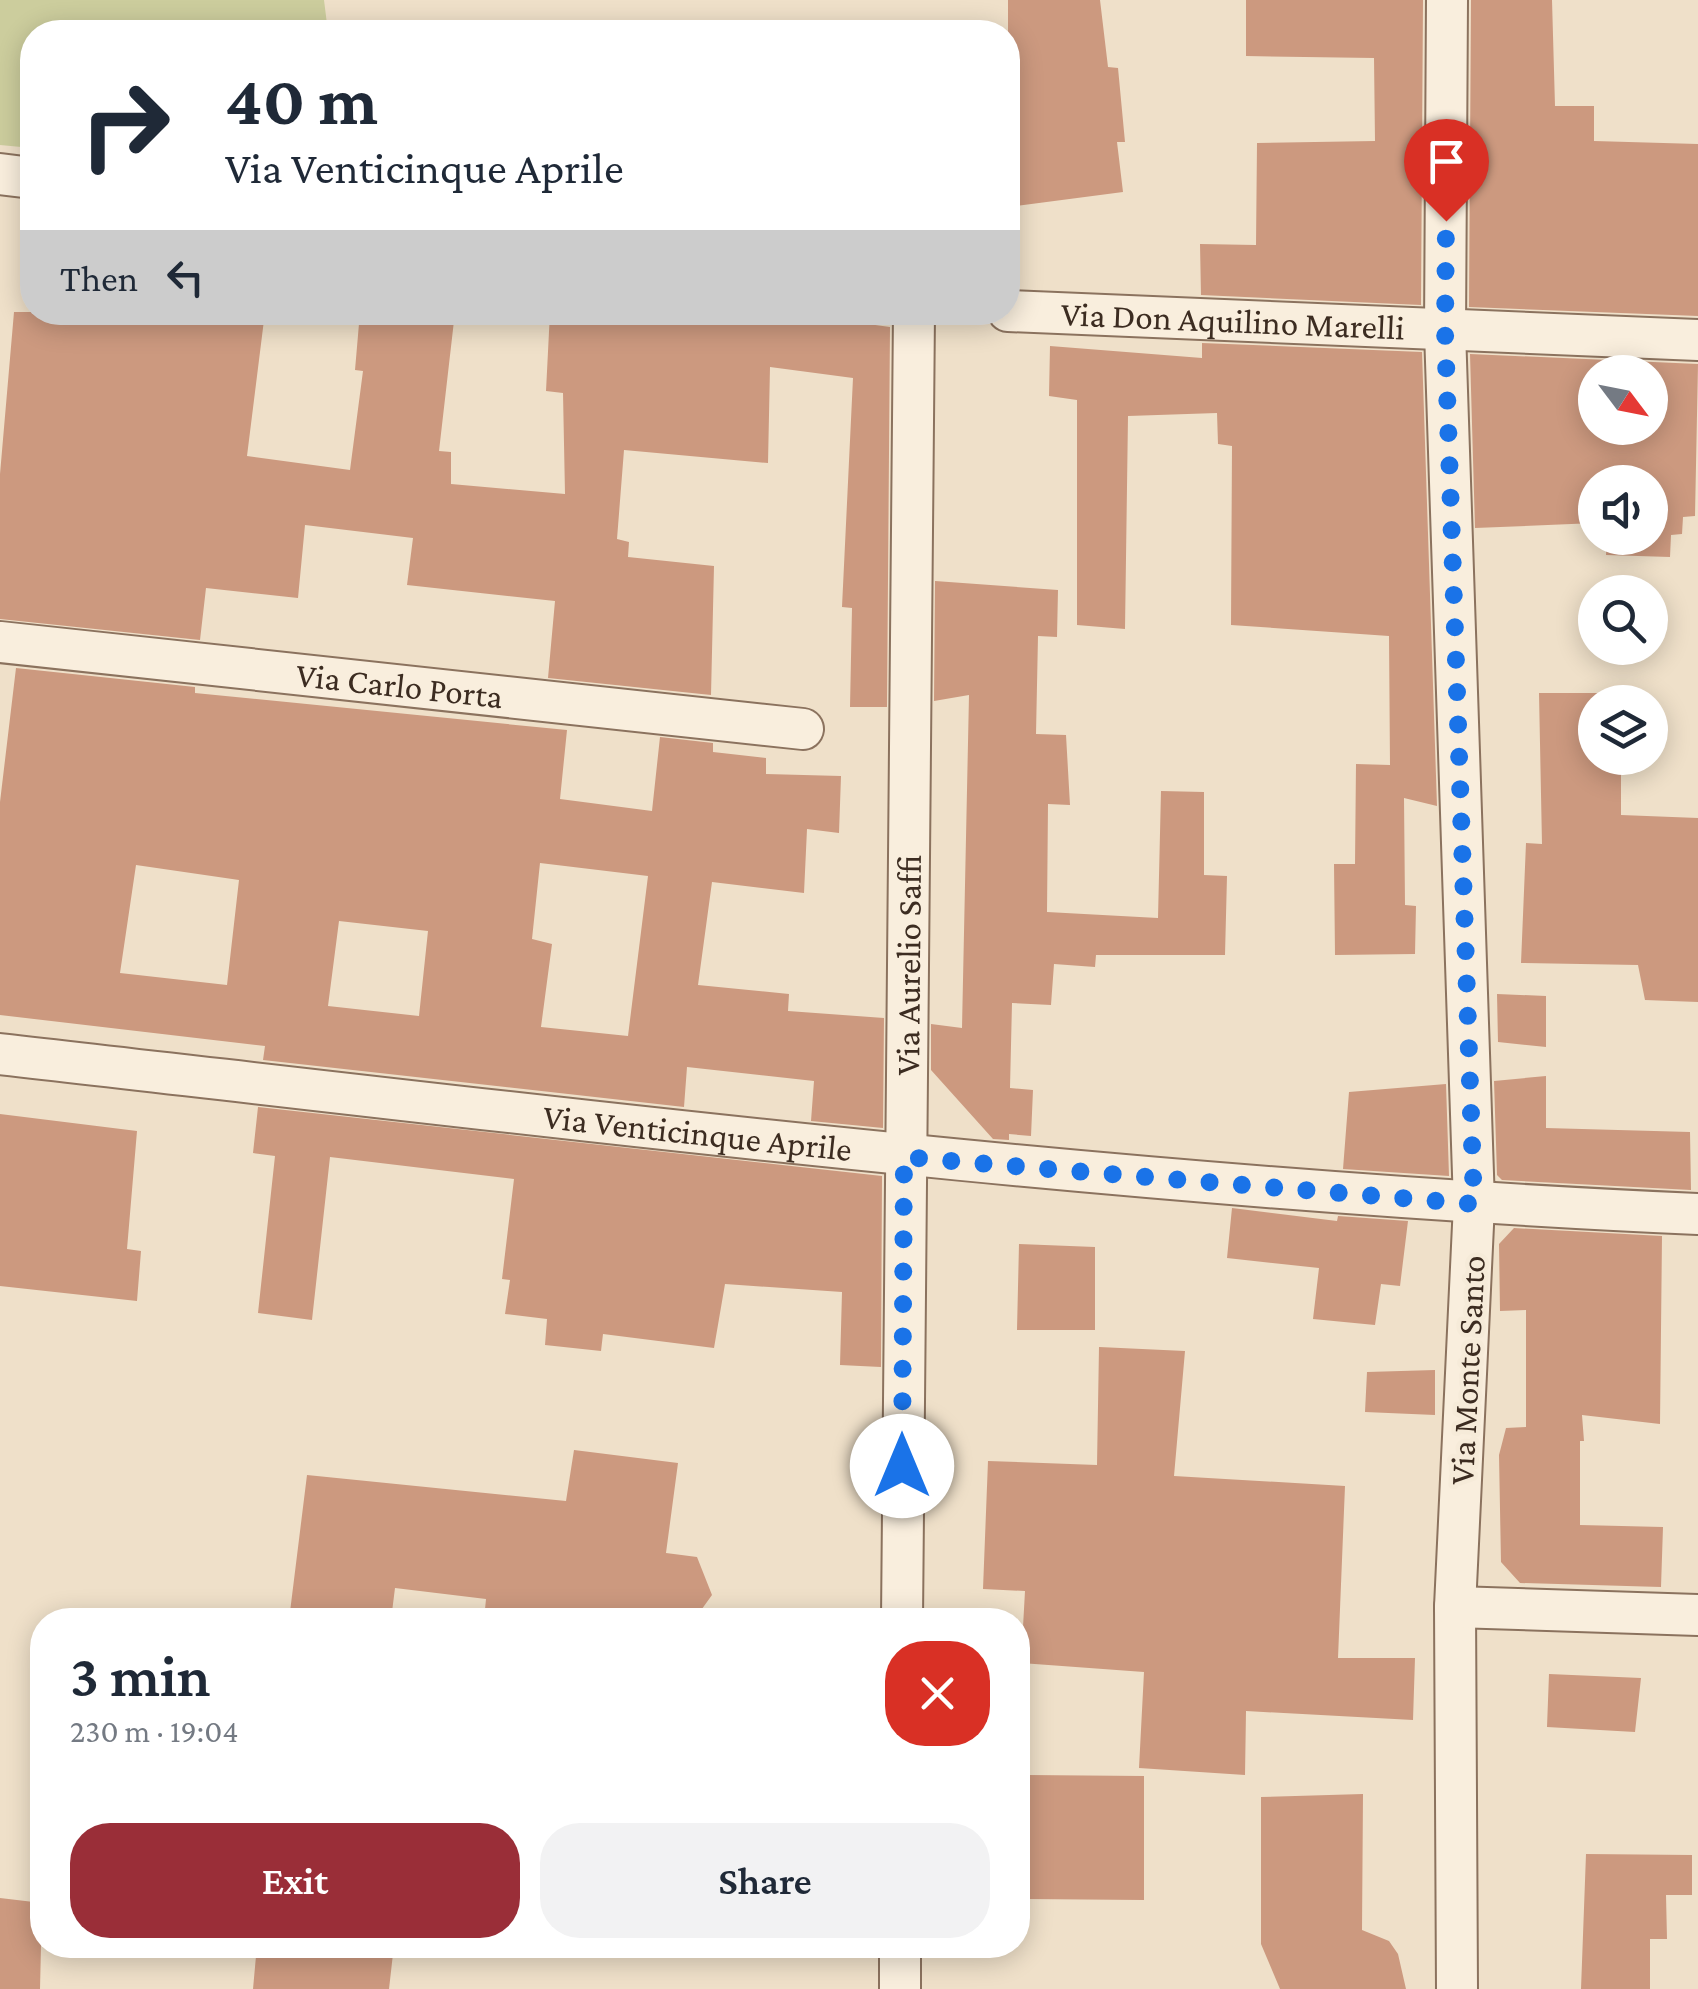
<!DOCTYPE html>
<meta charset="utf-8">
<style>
:root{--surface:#fff;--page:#f2f2f3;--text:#1f2937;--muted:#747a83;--accent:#9a2e38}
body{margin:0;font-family:"Crimson Pro",serif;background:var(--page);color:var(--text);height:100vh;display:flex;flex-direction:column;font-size:38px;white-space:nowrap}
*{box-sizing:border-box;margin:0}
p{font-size:32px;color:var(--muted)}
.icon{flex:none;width:55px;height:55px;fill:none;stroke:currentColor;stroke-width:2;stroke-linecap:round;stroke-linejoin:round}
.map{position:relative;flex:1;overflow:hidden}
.sheet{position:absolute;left:30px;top:1608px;width:1000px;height:350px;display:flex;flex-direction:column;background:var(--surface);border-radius:40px;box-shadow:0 5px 25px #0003}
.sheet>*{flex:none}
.top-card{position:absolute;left:20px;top:20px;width:1000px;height:305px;border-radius:40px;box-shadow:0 5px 25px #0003;background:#fff;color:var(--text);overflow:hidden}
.needle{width:65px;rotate:122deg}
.buttons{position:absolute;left:1578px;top:355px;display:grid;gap:20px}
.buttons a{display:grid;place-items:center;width:90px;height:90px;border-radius:50%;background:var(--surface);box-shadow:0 5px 25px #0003;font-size:50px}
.pin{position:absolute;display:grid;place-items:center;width:85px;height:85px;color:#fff;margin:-102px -42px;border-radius:50% 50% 50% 0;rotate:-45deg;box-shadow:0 0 10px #0007}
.pin .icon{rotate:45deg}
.me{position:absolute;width:110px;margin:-55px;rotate:0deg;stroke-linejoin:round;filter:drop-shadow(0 0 8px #0008)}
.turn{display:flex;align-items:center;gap:35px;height:210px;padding:0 40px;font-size:45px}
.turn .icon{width:130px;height:130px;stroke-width:2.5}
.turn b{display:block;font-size:70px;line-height:85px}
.then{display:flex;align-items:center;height:95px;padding:0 40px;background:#0003;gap:20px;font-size:38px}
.round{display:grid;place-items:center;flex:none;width:105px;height:105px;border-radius:40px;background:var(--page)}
.head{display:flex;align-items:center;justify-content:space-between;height:170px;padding:0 40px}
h1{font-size:60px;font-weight:600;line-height:75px}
.primary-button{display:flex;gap:20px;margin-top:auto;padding:20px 40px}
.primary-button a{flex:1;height:115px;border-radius:40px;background:var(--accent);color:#fff;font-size:40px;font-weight:600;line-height:115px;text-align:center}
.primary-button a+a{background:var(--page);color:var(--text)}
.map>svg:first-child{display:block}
.green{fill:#cccd9d}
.building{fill:#cc997f;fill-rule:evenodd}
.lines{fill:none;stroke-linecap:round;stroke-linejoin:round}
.street-casing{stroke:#8b725e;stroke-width:44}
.street{stroke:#f9eedd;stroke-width:40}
.route{stroke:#1a73e8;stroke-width:18;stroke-dasharray:0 32.4}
.labels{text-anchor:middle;stroke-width:9;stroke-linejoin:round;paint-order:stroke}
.street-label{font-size:35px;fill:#3c2c21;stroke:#f6ebd9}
</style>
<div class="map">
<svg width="1698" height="1989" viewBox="0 0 1698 1989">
<rect width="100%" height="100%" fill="#efe0c9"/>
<path class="green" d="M 0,0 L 324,0 L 328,32 L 32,32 L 32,148 L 0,145 Z"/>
<path class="building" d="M 1008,0 L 1100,0 L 1108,67 L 1118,68 L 1125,142 L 1117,142 L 1123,192 L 1008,207 Z
M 1246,0 L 1423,0 L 1421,305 L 1201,295 L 1200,244 L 1256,245 L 1257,143 L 1375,141 L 1374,58 L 1246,56 Z
M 1471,0 L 1552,0 L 1555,106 L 1594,106 L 1594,141 L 1698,144 L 1698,316 L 1469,307 Z
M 14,312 L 265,312 L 247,456 L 350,470 L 363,371 L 355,370 L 360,312 L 455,312 L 439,451 L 451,452 L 451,484 L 565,494 L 563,393 L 546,391 L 550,312 L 780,312 L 890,327 L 887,707 L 850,707 L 852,608 L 842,607 L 853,378 L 770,367 L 768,463 L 624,450 L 617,539 L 629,542 L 628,557 L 714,566 L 711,695 L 548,678 L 555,601 L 407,585 L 413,538 L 305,525 L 298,598 L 206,588 L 200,640 L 0,619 L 0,474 Z
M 1202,343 L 1422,352 L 1437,806 L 1404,798 L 1405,905 L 1416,906 L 1415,954 L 1335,955 L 1334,864 L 1355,864 L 1356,764 L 1390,765 L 1389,636 L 1231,625 L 1232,446 L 1218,444 L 1217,413 L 1128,416 L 1125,629 L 1077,625 L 1077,400 L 1049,396 L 1050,346 L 1202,358 Z
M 1470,354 L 1698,364 L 1695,516 L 1683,517 L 1682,534 L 1671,535 L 1670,557 L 1606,555 L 1607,538 L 1650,538 L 1650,482 L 1595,482 L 1595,523 L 1475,528 ZM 1595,372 L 1650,372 L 1650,428 L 1595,428 Z
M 935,581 L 1058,590 L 1057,637 L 1038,636 L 1036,734 L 1066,735 L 1070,805 L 1048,804 L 1047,912 L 1158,918 L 1161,791 L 1204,792 L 1204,875 L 1227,876 L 1225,955 L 1096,955 L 1095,967 L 1054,964 L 1051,1005 L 1012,1003 L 1010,1088 L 1033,1090 L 1031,1136 L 1009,1134 L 1009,1140 L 993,1139 L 931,1070 L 931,1024 L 962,1028 L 969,695 L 934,701 Z
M 16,668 L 195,687 L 195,693 L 567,730 L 560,799 L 652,811 L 660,737 L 713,743 L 713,752 L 766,758 L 766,774 L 841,776 L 839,833 L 807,829 L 804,893 L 712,882 L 698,985 L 789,994 L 788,1011 L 884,1018 L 883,1128 L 811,1121 L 814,1081 L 687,1067 L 684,1107 L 263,1060 L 265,1046 L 0,1015 L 0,802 ZM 540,863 L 648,876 L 628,1036 L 541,1027 L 552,944 L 532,939 ZM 136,865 L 239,880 L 227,985 L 120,973 ZM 339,921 L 428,931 L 419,1016 L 328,1006 Z
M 1539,693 L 1620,693 L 1620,702 L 1595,702 L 1595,758 L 1621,758 L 1621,815 L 1698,818 L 1698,1002 L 1645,1000 L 1638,965 L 1521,963 L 1526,843 L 1542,844 Z
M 1497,994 L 1546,996 L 1546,1047 L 1498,1042 Z
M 1546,1076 L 1546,1128 L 1690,1132 L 1691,1190 L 1502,1180 L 1497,1175 L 1494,1081 Z
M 1446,1084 L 1449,1176 L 1343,1169 L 1349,1092 Z
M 258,1107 L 882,1176 L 881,1367 L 840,1365 L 842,1292 L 725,1284 L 714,1348 L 603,1334 L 601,1351 L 545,1345 L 547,1319 L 505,1314 L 510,1280 L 502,1279 L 514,1179 L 330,1157 L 312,1320 L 258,1313 L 275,1156 L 253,1153 Z
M 0,1114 L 137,1131 L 127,1249 L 141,1251 L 137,1301 L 0,1286 Z
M 1232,1208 L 1337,1221 L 1338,1216 L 1408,1221 L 1400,1286 L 1381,1284 L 1375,1325 L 1313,1319 L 1319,1268 L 1227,1258 Z
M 1514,1228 L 1662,1236 L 1660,1424 L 1582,1415 L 1584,1441 L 1580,1441 L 1580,1525 L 1663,1527 L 1661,1587 L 1520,1583 L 1501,1562 L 1499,1455 L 1506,1428 L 1526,1427 L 1526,1310 L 1500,1311 L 1499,1244 Z
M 1019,1244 L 1095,1247 L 1095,1330 L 1017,1330 Z
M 1099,1347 L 1185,1351 L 1174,1476 L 1345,1486 L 1338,1658 L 1415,1658 L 1413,1720 L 1246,1711 L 1245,1775 L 1139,1768 L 1144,1672 L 1021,1663 L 1025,1591 L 983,1589 L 988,1461 L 1097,1465 Z
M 1435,1370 L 1435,1415 L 1365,1412 L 1367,1372 Z
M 574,1450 L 678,1463 L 666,1553 L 697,1557 L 712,1595 L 694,1620 L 484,1620 L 486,1599 L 395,1588 L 391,1620 L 289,1620 L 307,1475 L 566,1501 Z
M 1549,1674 L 1641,1678 L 1635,1732 L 1547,1727 Z
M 1027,1775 L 1144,1776 L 1144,1900 L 1025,1899 Z
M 1363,1794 L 1362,1930 L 1389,1941 L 1398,1954 L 1406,1989 L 1280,1989 L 1261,1944 L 1261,1797 Z
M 1586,1854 L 1692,1855 L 1692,1895 L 1666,1895 L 1667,1939 L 1650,1939 L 1650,1989 L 1581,1989 Z
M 0,1898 L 42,1903 L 40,1989 L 0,1989 Z
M 257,1945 L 394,1945 L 389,1989 L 253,1989 Z"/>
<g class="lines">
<g class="street-casing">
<g id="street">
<path d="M 1447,0 L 1445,331 L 1474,1204 L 1455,1607 L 1457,1989"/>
<path d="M 0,174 L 32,178"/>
<path id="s1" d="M 1008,311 L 1698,340"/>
<path id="s2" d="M 0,642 L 803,729"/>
<path id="s3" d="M 0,1054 C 565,1118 1130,1189 1698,1214"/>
<path d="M 1455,1607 L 1698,1615"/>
<path id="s4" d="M 902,1620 L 914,312"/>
<path d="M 900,1989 L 900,1945"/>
</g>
</g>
<use href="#street" class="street"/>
</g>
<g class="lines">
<path class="route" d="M 902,1466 L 904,1157 L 1474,1204 L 1445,331 L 1446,221"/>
</g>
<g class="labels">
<g class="street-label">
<text dy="12" stroke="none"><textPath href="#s1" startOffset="225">Via Don Aquilino Marelli</textPath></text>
<text dy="12" stroke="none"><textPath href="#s2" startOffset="402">Via Carlo Porta</textPath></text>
<text dy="12" stroke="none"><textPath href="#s4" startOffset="655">Via Aurelio Saffi</textPath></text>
<text dy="12" stroke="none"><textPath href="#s3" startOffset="702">Via Venticinque Aprile</textPath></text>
<text transform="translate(1467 1370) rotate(-87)" y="12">Via Monte Santo</text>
</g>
</g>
</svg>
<div class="buttons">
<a><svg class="needle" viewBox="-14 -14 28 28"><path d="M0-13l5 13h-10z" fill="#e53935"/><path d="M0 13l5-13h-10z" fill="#747a83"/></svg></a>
<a><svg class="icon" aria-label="sound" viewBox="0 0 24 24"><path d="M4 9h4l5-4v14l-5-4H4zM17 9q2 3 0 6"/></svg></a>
<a><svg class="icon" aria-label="search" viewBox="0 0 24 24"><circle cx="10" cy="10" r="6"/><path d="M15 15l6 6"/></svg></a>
<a><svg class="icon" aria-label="layers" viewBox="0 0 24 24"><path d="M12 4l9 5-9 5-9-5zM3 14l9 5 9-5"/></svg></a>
</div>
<div class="pin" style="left:1446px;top:221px;background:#d93025"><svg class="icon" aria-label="arrive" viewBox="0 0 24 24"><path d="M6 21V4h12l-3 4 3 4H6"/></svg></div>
<svg class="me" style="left:902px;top:1466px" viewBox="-20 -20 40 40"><circle r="19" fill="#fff"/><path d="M0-13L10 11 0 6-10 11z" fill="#1a73e8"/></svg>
<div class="top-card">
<div class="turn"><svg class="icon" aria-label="right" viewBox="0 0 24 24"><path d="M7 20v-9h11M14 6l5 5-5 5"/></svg><div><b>40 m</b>Via Venticinque Aprile</div></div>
<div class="then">Then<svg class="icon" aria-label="left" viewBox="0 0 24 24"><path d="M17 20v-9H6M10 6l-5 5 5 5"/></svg></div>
</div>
<section class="sheet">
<div class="head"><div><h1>3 min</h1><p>230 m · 19:04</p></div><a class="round" style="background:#d93025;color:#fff"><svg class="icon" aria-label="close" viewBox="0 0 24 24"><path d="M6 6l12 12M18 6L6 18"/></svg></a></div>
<div class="primary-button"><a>Exit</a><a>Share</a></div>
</section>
</div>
